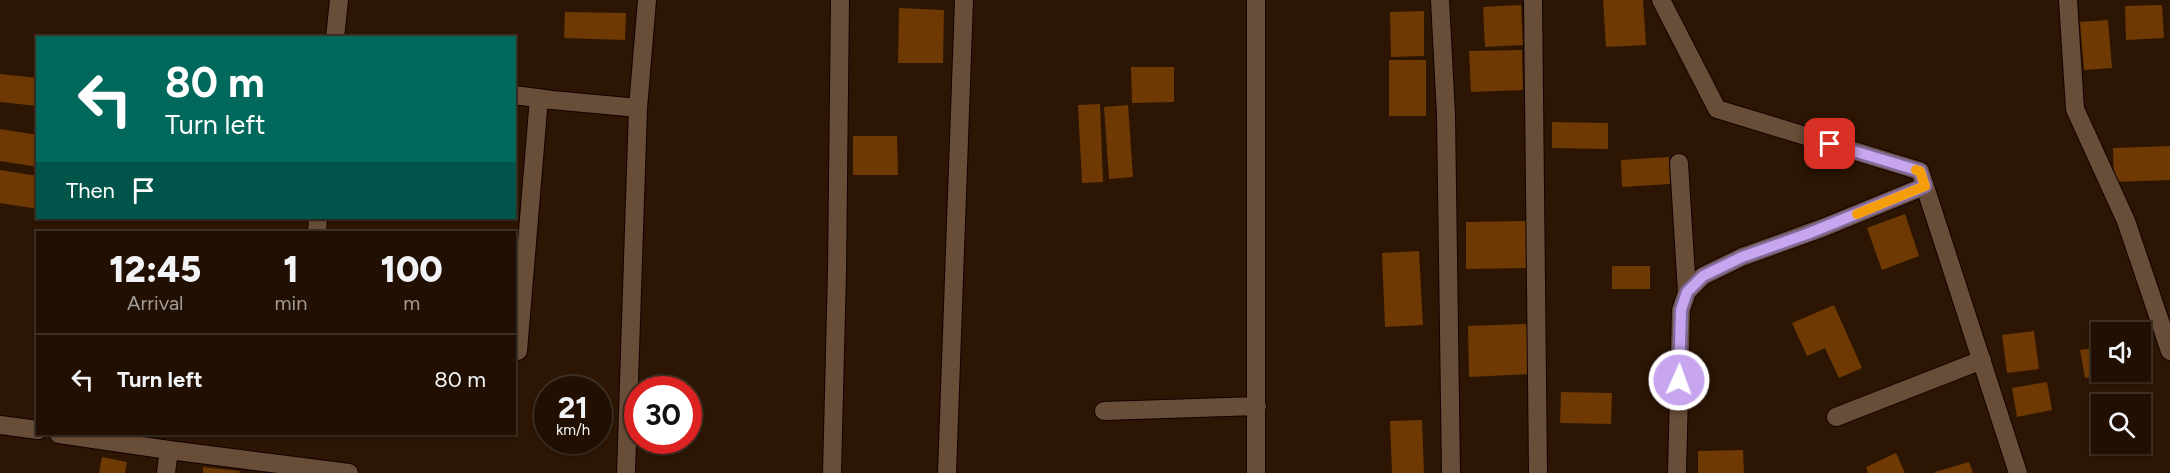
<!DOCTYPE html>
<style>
:root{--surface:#211002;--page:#2d1e11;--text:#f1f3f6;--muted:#a29d99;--line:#3e3024}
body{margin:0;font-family:Figtree,sans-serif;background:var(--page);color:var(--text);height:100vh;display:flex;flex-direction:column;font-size:22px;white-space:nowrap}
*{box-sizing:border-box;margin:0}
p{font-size:20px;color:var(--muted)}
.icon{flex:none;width:33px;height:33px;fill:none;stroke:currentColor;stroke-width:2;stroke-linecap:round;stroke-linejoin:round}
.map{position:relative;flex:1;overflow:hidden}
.details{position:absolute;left:36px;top:231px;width:480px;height:204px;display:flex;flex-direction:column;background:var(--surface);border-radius:0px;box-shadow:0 2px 4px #0004,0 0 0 2px var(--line)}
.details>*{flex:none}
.top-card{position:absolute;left:36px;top:36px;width:480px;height:183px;border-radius:0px;box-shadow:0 2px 4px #0004,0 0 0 2px var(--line);background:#00695c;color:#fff;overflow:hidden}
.buttons{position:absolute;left:2091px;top:322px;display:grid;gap:12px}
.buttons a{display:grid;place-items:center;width:60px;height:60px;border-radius:0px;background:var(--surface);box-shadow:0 2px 4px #0004,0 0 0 2px var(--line);font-size:30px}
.speed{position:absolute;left:534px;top:376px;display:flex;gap:12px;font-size:30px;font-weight:700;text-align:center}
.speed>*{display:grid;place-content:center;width:78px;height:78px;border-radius:50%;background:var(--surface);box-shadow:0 2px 4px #0004,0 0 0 2px var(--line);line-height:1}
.speed small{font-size:15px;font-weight:400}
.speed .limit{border:9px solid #d22;background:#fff;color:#111}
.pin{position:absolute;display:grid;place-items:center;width:51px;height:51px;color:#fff;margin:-26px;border-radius:12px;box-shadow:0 3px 9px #0006}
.me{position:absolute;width:66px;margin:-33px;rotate:2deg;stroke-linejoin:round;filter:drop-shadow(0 0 4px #0008)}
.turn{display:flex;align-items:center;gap:21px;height:126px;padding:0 30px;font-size:27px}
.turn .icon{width:78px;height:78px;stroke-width:2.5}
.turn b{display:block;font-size:42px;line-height:51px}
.then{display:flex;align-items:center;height:57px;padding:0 30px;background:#0003;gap:12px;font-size:22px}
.eta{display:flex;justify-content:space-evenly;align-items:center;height:102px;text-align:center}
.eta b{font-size:36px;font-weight:800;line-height:42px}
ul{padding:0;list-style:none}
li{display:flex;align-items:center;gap:18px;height:90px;padding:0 30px;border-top:2px solid var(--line)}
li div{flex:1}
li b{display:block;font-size:22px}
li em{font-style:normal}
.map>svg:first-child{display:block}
.building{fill:#6e3902}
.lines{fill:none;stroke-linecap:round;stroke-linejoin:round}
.street-casing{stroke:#130200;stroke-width:20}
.street{stroke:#684d38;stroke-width:18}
.route-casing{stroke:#816c9b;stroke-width:15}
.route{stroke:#c7a6ef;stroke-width:10}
.slow{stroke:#f59e0b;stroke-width:10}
</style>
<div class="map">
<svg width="2170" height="473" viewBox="0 0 2170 473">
<rect width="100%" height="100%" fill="#2c1503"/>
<path class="building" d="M 1603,0 L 1643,0 L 1646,45 L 1606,47 Z
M 1521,5 L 1523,45 L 1485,47 L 1483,7 Z
M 2162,5 L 2164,38 L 2126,40 L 2125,6 Z
M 899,8 L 944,10 L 943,63 L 898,63 Z
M 1424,11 L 1424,56 L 1391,57 L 1390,12 Z
M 565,12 L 626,13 L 625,40 L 564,38 Z
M 2108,20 L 2112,68 L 2084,70 L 2080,22 Z
M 1522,50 L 1523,90 L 1471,92 L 1469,51 Z
M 1389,60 L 1426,60 L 1426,116 L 1389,116 Z
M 1131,67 L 1174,67 L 1174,102 L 1132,103 Z
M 0,74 L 38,78 L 38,106 L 0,102 Z
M 1100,104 L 1103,182 L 1082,183 L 1078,105 Z
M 1128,105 L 1133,177 L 1109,179 L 1104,107 Z
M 1552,122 L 1608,123 L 1608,149 L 1552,148 Z
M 0,129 L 38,135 L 38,167 L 0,161 Z
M 853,136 L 897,136 L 898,175 L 853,175 Z
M 2170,146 L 2170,180 L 2114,182 L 2113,148 Z
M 1669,157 L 1670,184 L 1622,187 L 1621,160 Z
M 0,170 L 38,176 L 38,209 L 0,203 Z
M 1905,214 L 1919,256 L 1882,270 L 1867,228 Z
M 1529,221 L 1530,268 L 1466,269 L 1466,222 Z
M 1419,251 L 1423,325 L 1385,327 L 1382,253 Z
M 1612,266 L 1650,266 L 1650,289 L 1612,289 Z
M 1834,305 L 1862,368 L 1839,378 L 1825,348 L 1807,356 L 1792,323 Z
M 1528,324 L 1530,374 L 1469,377 L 1468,326 Z
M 2034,331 L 2039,369 L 2007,373 L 2002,335 Z
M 2102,347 L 2102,372 L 2113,373 L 2085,378 L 2080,350 Z
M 2140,353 L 2144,368 L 2140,368 Z
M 2047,382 L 2052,410 L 2017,417 L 2012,388 Z
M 1561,392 L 1612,393 L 1611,424 L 1560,423 Z
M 1422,420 L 1424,473 L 1392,473 L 1390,421 Z
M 1743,450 L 1744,473 L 1698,473 L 1698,451 Z
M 1896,453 L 1905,473 L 1868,473 L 1866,467 Z
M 102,457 L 127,462 L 125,473 L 99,473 Z
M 1969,462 L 1973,473 L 1935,473 L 1935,472 Z
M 203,467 L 240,471 L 239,473 L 203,473 Z"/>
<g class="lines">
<g class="street-casing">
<path id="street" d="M 1256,0 L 1256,473
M 1440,0 L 1446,115 L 1451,473
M 1533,0 L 1538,473
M 1661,0 L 1717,109 L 1920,171 L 2018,473
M 2068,0 L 2075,109 L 2126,221 L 2170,351
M 335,38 L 339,0
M 514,95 L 552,100 L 638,108
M 1679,163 L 1687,292
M 317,232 L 318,218
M 518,351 L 539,98
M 1104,411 L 1257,406
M 1836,417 L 1982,360
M 0,425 L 38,430
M 59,434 L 169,450 L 166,473
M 169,450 L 349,473
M 626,473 L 638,108 L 647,0
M 832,473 L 837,271 L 840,0
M 947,473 L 964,0
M 1677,473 L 1681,310 L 1687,292 L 1703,276 L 1742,257 L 1825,227 L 1925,186"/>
</g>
<use href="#street" class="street"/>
</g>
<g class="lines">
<g class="route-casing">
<path id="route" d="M 1679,380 L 1681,310 L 1687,292 L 1703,276 L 1742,257 L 1807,234 L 1925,186 L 1920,171 L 1830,144"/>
</g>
<use href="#route" class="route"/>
<path class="slow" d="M 1857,214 L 1925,186 L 1920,171 L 1916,170"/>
</g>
</svg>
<div class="buttons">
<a><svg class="icon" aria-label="sound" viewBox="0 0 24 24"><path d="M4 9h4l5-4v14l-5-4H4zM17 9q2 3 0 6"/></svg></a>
<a><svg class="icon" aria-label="search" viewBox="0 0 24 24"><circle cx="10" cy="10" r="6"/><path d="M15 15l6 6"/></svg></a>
</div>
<div class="speed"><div>21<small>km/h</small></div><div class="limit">30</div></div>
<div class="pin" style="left:1830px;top:144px;background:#d93025"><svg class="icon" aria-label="arrive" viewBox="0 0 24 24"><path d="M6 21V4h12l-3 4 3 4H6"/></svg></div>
<svg class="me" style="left:1679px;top:380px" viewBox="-20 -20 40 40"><circle r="17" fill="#c7a6ef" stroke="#fff" stroke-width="3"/><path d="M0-11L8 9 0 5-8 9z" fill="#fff"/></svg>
<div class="top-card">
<div class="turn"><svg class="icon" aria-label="left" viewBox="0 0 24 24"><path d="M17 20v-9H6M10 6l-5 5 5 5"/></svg><div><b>80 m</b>Turn left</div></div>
<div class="then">Then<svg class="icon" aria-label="arrive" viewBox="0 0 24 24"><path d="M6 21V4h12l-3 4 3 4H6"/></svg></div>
</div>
<section class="details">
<div class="eta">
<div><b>12:45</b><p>Arrival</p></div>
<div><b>1</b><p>min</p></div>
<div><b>100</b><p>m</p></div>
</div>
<ul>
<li><svg class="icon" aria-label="left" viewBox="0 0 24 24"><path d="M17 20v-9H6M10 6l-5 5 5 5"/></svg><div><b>Turn left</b></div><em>80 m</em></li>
</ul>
</section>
</div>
